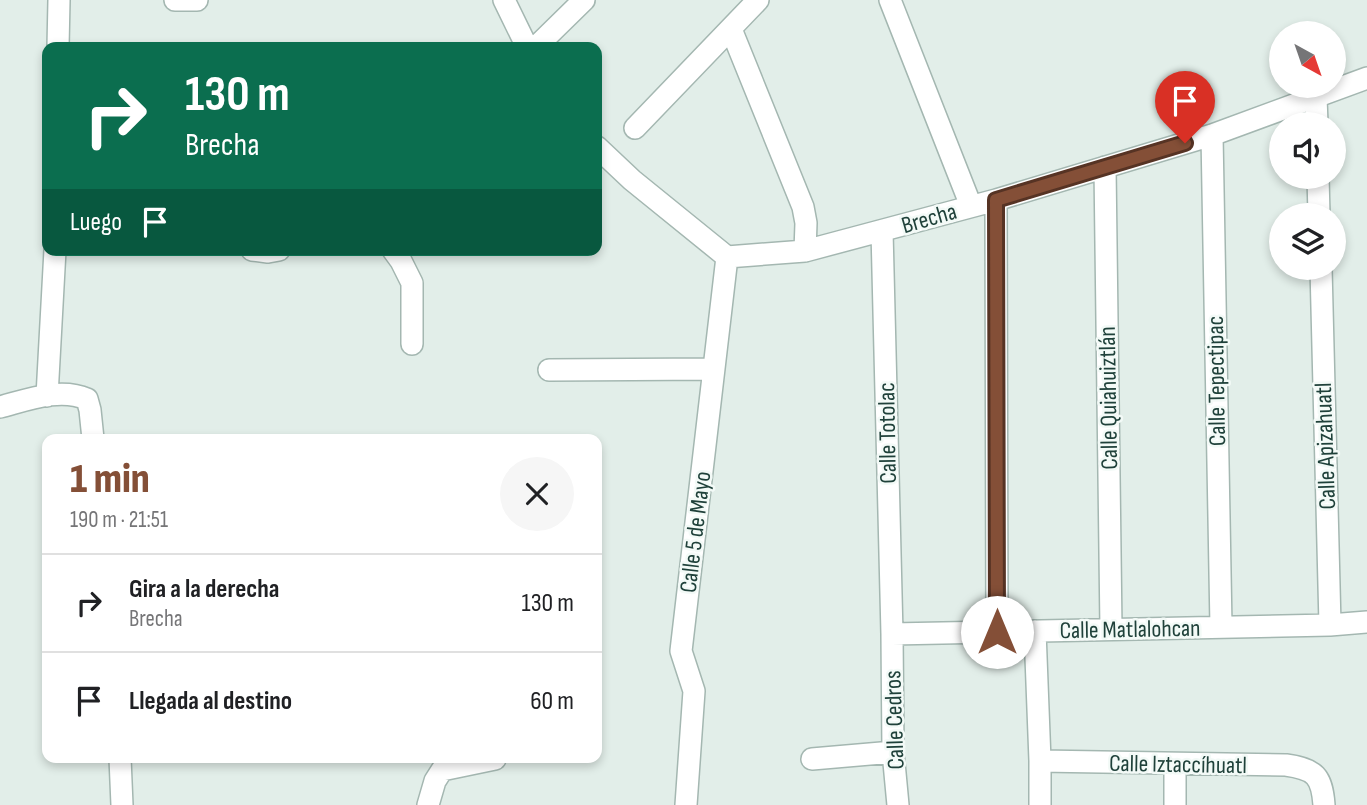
<!DOCTYPE html>
<html lang="es">
<meta charset="utf-8">
<style>
:root{--surface:#fff;--page:#f6f6f6;--text:#202124;--muted:#757577;--line:#e0e0e0;--accent:#844f37}
body{margin:0;font-family:"Sofia Sans Condensed",sans-serif;background:var(--page);color:var(--text);height:100vh;display:flex;flex-direction:column;font-size:26px;white-space:nowrap}
*{box-sizing:border-box;margin:0}
p{font-size:23px;color:var(--muted)}
.icon{flex:none;width:38px;height:38px;fill:none;stroke:currentColor;stroke-width:2;stroke-linecap:round;stroke-linejoin:round}
.map{position:relative;flex:1;overflow:hidden}
.sheet{position:absolute;left:42px;top:434px;width:560px;height:329px;display:flex;flex-direction:column;background:var(--surface);border-radius:14px;box-shadow:0 4px 10px #0003}
.sheet>*{flex:none}
.guide{position:absolute;left:42px;top:42px;width:560px;height:214px;border-radius:14px;box-shadow:0 4px 10px #0003;background:#0b6e4f;color:#fff;overflow:hidden}
.needle{width:46px;rotate:140deg}
.controls{position:absolute;left:1269px;top:21px;display:grid;gap:14px}
.controls a{display:grid;place-items:center;width:77px;height:77px;border-radius:50%;background:var(--surface);box-shadow:0 4px 10px #0003;font-size:35px}
.pin{position:absolute;display:grid;place-items:center;width:60px;height:60px;color:#fff;margin:-72px -30px;border-radius:50% 50% 50% 0;rotate:-45deg;box-shadow:0 0 7px #0007}
.pin .icon{rotate:45deg}
.me{position:absolute;width:77px;margin:-38px;rotate:0deg;stroke-linejoin:round;filter:drop-shadow(0 0 5px #0008)}
.turn{display:flex;align-items:center;gap:24px;height:147px;padding:0 28px;font-size:32px}
.turn .icon{width:91px;height:91px;stroke-width:2.5}
.turn b{display:block;font-size:49px;line-height:60px}
.then{display:flex;align-items:center;height:66px;padding:0 28px;background:#0003;gap:14px;font-size:26px}
.round{display:grid;place-items:center;flex:none;width:74px;height:74px;border-radius:37px;background:var(--page)}
.head{display:flex;align-items:center;justify-content:space-between;height:119px;padding:0 28px}
h1{font-size:42px;font-weight:800;line-height:52px;color:var(--accent)}
ul{padding:0;list-style:none}
li{display:flex;align-items:center;gap:21px;height:98px;padding:0 28px;border-top:2px solid var(--line)}
li div{flex:1}
li b{display:block;font-size:26px}
li em{font-style:normal}
.map>svg:first-child{display:block}
.lines{fill:none;stroke-linecap:round;stroke-linejoin:round}
.minor-casing{stroke:#a4b7b1;stroke-width:24}
.minor{stroke:#fff;stroke-width:21}
.route-casing{stroke:#563324;stroke-width:18}
.route{stroke:#844f37;stroke-width:12}
.labels{text-anchor:middle;stroke-width:5;stroke-linejoin:round;paint-order:stroke}
.street-label{font-size:24px;fill:#1f413a;stroke:#f3faf7}
</style>
<div class="map">
<svg width="1367" height="805" viewBox="0 0 1367 805">
<rect width="100%" height="100%" fill="#e2eee9"/>
<g class="lines">
<g class="minor-casing">
<path id="minor" d="M 175,0 L 197,0
M 504,0 L 527,47
M 890,0 L 971,206
M 731,29 L 803,207 L 806,223 L 805,251
M 58,47 L 59,0
M 536,47 L 584,0
M 1316,97 L 1317,124
M 635,128 L 758,0
M 1212,135 L 1221,627
M 597,147 L 632,180 L 727,257 L 805,251 L 996,200 L 1212,135 L 1367,78
M 1105,167 L 1111,629
M 1318,177 L 1319,215
M 996,200 L 997,632
M 882,231 L 892,634 L 893,752 L 898,805
M 252,250 L 268,252 L 279,250
M 393,250 L 401,261 L 412,283 L 412,344
M 1321,268 L 1330,625
M 549,370 L 714,369
M 47,396 L 55,250
M 0,407 C 27,400 60,387 87,399 L 90,410 L 93,439
M 1035,631 L 1040,761 L 1040,805
M 892,634 L 1330,625 L 1367,622
M 120,758 L 122,805
M 812,759 L 893,752
M 1040,761 L 1286,765 C 1315,769 1322,776 1324,805
M 1175,764 L 1175,805
M 428,805 L 435,781 L 442,770 L 495,759
M 686,805 L 694,691 L 681,651 L 727,257"/>
</g>
<use href="#minor" class="minor"/>
</g>
<g class="lines">
<g class="route-casing">
<path id="route" d="M 997,632 L 996,200 L 1185,143"/>
</g>
<use href="#route" class="route"/>
</g>
<g class="labels">
<g class="street-label">
<text transform="translate(929 218) rotate(-16)" y="8">Brecha</text>
<text transform="translate(1216 381) rotate(-91)" y="8">Calle Tepectipac</text>
<text transform="translate(1108 398) rotate(-91)" y="8">Calle Quiahuiztlán</text>
<text transform="translate(887 433) rotate(-91)" y="8">Calle Totolac</text>
<text transform="translate(1325 446) rotate(-92)" y="8">Calle Apizahuatl</text>
<text transform="translate(695 532) rotate(-83)" y="8">Calle 5 de Mayo</text>
<text transform="translate(1130 629) rotate(-1)" y="8">Calle Matlalohcan</text>
<text transform="translate(894 720) rotate(-92)" y="8">Calle Cedros</text>
<text transform="translate(1178 764) rotate(1)" y="8">Calle Iztaccíhuatl</text>
</g>
</g>
</svg>
<div class="controls">
<a><svg class="needle" viewBox="-14 -14 28 28"><path d="M0-13l5 13h-10z" fill="#e53935"/><path d="M0 13l5-13h-10z" fill="#757577"/></svg></a>
<a><svg class="icon" aria-label="sound" viewBox="0 0 24 24"><path d="M4 9h4l5-4v14l-5-4H4zM17 9q2 3 0 6"/></svg></a>
<a><svg class="icon" aria-label="layers" viewBox="0 0 24 24"><path d="M12 4l9 5-9 5-9-5zM3 14l9 5 9-5"/></svg></a>
</div>
<div class="pin" style="left:1185px;top:143px;background:#d93025"><svg class="icon" aria-label="arrive" viewBox="0 0 24 24"><path d="M6 21V4h12l-3 4 3 4H6"/></svg></div>
<svg class="me" style="left:997px;top:632px" viewBox="-20 -20 40 40"><circle r="19" fill="#fff"/><path d="M0-13L10 11 0 6-10 11z" fill="#844f37"/></svg>
<div class="guide">
<div class="turn"><svg class="icon" aria-label="right" viewBox="0 0 24 24"><path d="M7 20v-9h11M14 6l5 5-5 5"/></svg><div><b>130 m</b>Brecha</div></div>
<div class="then">Luego<svg class="icon" aria-label="arrive" viewBox="0 0 24 24"><path d="M6 21V4h12l-3 4 3 4H6"/></svg></div>
</div>
<section class="sheet">
<div class="head"><div><h1>1 min</h1><p>190 m · 21:51</p></div><a class="round"><svg class="icon" aria-label="close" viewBox="0 0 24 24"><path d="M6 6l12 12M18 6L6 18"/></svg></a></div>
<ul>
<li><svg class="icon" aria-label="right" viewBox="0 0 24 24"><path d="M7 20v-9h11M14 6l5 5-5 5"/></svg><div><b>Gira a la derecha</b><p>Brecha</p></div><em>130 m</em></li>
<li><svg class="icon" aria-label="arrive" viewBox="0 0 24 24"><path d="M6 21V4h12l-3 4 3 4H6"/></svg><div><b>Llegada al destino</b></div><em>60 m</em></li>
</ul>
</section>
</div>
